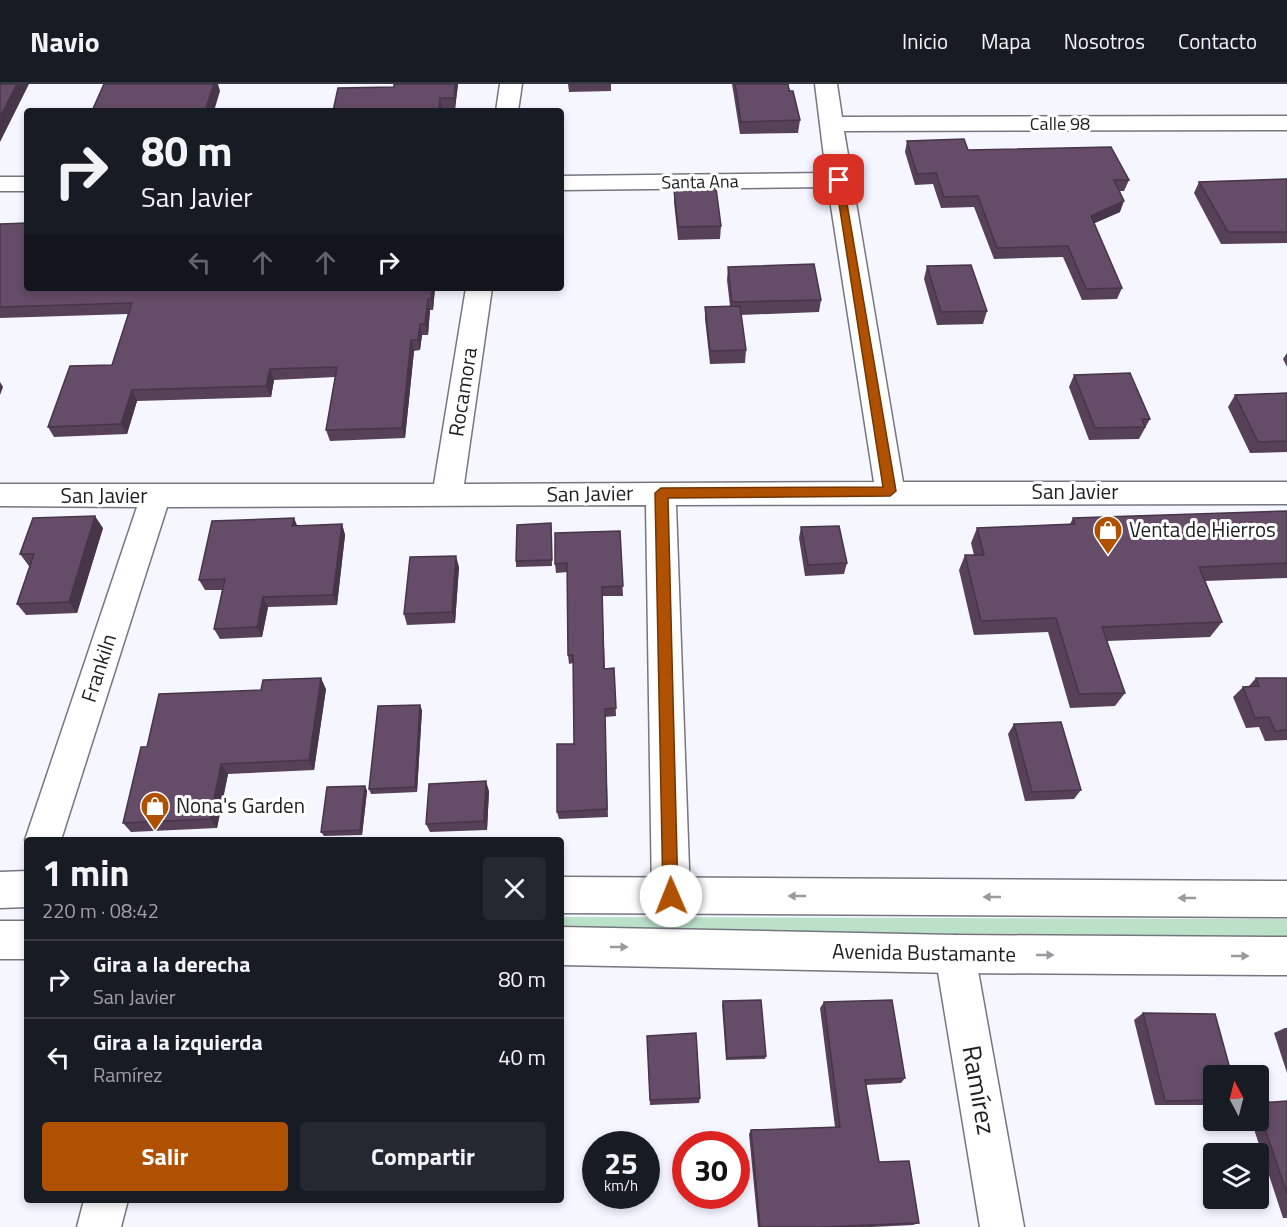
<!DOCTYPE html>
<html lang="es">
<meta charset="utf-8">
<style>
:root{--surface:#171b24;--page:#242831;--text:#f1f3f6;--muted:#9ea1a6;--line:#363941;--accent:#b05102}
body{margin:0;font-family:"Titillium Web",sans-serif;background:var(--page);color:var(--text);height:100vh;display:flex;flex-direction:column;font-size:22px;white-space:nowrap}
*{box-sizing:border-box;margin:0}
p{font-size:20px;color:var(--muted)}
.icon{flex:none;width:33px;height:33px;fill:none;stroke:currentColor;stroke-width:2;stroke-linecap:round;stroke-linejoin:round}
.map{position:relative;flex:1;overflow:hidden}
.panel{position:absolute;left:24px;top:753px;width:540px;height:366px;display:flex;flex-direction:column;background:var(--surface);border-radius:6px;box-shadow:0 3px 9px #0003}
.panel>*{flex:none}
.guide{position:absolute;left:24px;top:24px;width:540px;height:183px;border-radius:6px;box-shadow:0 3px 9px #0003;background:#171b24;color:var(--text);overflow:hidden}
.needle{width:39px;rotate:353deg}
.controls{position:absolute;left:1203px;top:981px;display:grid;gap:12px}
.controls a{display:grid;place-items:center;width:66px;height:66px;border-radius:6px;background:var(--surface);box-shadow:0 3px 9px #0003;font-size:30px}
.speed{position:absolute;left:582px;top:1047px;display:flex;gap:12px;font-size:30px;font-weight:700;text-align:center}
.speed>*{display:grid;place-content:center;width:78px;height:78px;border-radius:50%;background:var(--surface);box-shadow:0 3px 9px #0003;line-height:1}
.speed small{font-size:15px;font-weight:400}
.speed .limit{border:9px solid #d22;background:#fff;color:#111}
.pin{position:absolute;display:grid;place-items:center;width:51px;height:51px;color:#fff;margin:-26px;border-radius:12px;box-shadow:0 3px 9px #0006}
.me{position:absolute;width:66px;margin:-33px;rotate:359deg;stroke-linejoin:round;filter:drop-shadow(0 0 4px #0008)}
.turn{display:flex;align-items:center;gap:21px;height:126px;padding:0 18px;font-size:27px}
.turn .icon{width:78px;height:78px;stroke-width:2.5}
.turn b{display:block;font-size:42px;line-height:51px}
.lanes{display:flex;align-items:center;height:57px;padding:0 18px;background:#0003;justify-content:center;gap:30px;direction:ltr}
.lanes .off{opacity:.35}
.round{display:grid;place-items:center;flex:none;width:63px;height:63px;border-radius:6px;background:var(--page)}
.overview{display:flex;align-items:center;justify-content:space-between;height:102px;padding:0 18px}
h1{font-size:36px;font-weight:700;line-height:45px}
.button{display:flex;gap:12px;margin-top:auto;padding:12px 18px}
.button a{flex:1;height:69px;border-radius:6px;background:var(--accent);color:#fff;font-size:24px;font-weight:700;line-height:69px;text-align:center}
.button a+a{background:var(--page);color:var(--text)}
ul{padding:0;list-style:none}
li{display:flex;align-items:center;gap:18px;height:78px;padding:0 18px;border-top:2px solid var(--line)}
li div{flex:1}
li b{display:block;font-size:22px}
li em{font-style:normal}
header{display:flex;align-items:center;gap:36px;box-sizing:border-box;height:84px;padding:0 30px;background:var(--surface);border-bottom:2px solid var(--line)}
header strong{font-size:28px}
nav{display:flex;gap:33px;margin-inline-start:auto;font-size:21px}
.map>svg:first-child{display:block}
.green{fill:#bbe1c9}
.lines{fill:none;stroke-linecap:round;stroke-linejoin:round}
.minor-casing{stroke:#75767f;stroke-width:3}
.secondary-casing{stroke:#75767f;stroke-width:3}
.minor{fill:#fff;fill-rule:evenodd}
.secondary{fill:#fff;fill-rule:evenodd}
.wall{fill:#574159}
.shaded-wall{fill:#473549}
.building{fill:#654c68;stroke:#473549;stroke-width:1.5}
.oneway{fill:#9a9a9c}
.route{fill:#b05102;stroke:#723501;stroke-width:1.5}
.labels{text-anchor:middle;stroke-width:6;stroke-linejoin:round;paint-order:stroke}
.far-street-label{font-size:18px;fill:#1e1e22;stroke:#fff}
.street-label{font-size:21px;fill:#1e1e22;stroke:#fff}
.poi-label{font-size:21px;fill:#1e1e22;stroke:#fff;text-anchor:start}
.near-street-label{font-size:26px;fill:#1e1e22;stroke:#fff}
</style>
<header>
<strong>Navio</strong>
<nav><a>Inicio</a><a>Mapa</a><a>Nosotros</a><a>Contacto</a></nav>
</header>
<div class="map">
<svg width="1287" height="1143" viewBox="0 0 1287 1143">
<rect width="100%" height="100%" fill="#f5f6ff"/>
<path class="green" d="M 561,833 L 1287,835 L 1287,859 L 561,862 Z"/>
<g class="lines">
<g class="minor-casing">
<path id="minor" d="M 500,0 L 522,0 L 518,27 L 496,27 Z
M 815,0 L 837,0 L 842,33 L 1287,32 L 1287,46 L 844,47 L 903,398 L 1287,398 L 1287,420 L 676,421 L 690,812 L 684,825 L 671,830 L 658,825 L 652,812 L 646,421 L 167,423 L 61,756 L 27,756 L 27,761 L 25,756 L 137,423 L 0,422 L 0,400 L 434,400 L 466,204 L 492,204 L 464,400 L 874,398 L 828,103 L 561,106 L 561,92 L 826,89 Z
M 0,93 L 27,93 L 27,107 L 0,107 Z
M 955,851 L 969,856 L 975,870 L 1024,1143 L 980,1143 L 935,870 L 941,856 Z
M 84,1116 L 128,1116 L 121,1143 L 77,1143 Z"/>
</g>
<g class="secondary-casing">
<path id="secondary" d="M 27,787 L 27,823 L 0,824 L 0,788 Z
M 561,793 L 1287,797 L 1287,833 L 561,829 Z
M 0,837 L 27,837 L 27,875 L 0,875 Z
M 561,843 L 955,851 L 1287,853 L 1287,891 L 955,889 L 561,881 Z"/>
</g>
<use href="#minor" class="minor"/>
<use href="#secondary" class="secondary"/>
</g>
<path class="wall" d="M 394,0 L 458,0 L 455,25 L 442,25 L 394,3 Z
M 568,0 L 611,0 L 611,7 L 569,8 Z
M 732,0 L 788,0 L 800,36 L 798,49 L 740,50 Z
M 907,57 L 968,66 L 1129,96 L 1124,107 L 1119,107 L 1120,128 L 1094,139 L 1122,204 L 1117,215 L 1082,216 L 1063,173 L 994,175 L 974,123 L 941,124 L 933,100 L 915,101 L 905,68 Z
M 1287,95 L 1287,159 L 1221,160 L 1194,109 L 1199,98 Z
M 674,106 L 721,142 L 720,155 L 678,156 L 674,118 Z
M 0,140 L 27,204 L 435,204 L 433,226 L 430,226 L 428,251 L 422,251 L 420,266 L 414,267 L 405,354 L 330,357 L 326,346 L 335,293 L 274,296 L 271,313 L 137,317 L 127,350 L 54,353 L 48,343 L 112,281 L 128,230 L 0,234 Z
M 927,182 L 987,227 L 983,240 L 937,241 L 924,195 Z
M 728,183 L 821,216 L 819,228 L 741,231 L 746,266 L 745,279 L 710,280 L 705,235 L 705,223 L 730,222 L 727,196 Z
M 1287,269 L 1287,283 L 1283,275 Z
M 1074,291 L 1150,335 L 1139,355 L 1089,356 L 1069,303 Z
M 1287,309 L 1287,368 L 1250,369 L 1228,323 L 1235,311 Z
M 1287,427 L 1287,494 L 1205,497 L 1222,538 L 1210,553 L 1107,557 L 1125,609 L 1115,622 L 1070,624 L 1048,548 L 974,551 L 959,486 L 965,471 L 974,471 L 971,459 L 977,444 L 1070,440 L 1073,434 Z
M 294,434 L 297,442 L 342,440 L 345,451 L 337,521 L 268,523 L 262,553 L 220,555 L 214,545 L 222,506 L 205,506 L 199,496 Z
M 551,439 L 552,482 L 516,483 L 516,477 Z
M 801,443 L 847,479 L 844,490 L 805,492 L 799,454 Z
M 103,444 L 77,529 L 26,531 L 17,520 L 30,482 L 29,482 L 20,470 Z
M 620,447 L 623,512 L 602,512 L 605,585 L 614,584 L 616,632 L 605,633 L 608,733 L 559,735 L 557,728 L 574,660 L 573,579 L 569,580 L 568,571 L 568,488 L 556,489 L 555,480 Z
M 459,483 L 455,539 L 407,541 L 404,530 Z
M 1256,594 L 1287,594 L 1287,656 L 1265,657 L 1259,643 L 1246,644 L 1233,613 L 1243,603 L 1249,602 Z
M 326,605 L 314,686 L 228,690 L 217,744 L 131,748 L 123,739 L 147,663 Z
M 422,626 L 417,708 L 371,710 L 369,705 Z
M 1014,640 L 1081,706 L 1074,715 L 1025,717 L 1008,650 Z
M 365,702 L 367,707 L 362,751 L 324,752 L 321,748 Z
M 489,707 L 487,746 L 430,748 L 426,740 Z
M 723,917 L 766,972 L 765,975 L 726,976 L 722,921 Z
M 824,918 L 905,994 L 901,999 L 866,1001 L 879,1078 L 919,1139 L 913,1141 L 872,1143 L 758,1143 L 749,1050 L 751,1046 L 835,1043 L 820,924 Z
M 1143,929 L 1214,992 L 1214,1021 L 1155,1021 L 1134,936 Z
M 1285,944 L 1287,944 L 1287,989 L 1274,949 Z
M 647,952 L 700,1014 L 699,1019 L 650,1021 Z
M 1287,1017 L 1287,1134 L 1283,1134 L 1251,1036 L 1258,1036 L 1258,1019 Z"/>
<path class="shaded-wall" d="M 17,0 L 29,0 L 0,58 L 0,33 Z
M 214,0 L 218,0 L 220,7 L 214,27 L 205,27 Z
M 455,0 L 458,0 L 455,25 L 454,14 Z
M 440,14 L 442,25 L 442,27 L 439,27 Z
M 1124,117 L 1120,128 L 1086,143 L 1091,132 Z
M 432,204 L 435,204 L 433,226 L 431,215 Z
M 428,215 L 430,226 L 428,251 L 425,240 Z
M 420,240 L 422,251 L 420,266 L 418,256 Z
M 411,256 L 414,267 L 405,354 L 402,344 Z
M 270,285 L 274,296 L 271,313 L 266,302 Z
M 0,298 L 3,303 L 0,311 Z
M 132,306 L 137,317 L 127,350 L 121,340 Z
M 95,432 L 103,444 L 77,529 L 69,518 Z
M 294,434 L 298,444 L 292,442 Z
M 342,440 L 345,451 L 337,521 L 333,511 Z
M 456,472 L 459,483 L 455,539 L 452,528 Z
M 263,513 L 268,523 L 262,553 L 257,543 Z
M 321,594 L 326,605 L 314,686 L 309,676 Z
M 420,621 L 422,626 L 417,708 L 415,703 Z
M 221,680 L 228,690 L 217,744 L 210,735 Z
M 486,697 L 489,707 L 487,746 L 484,737 Z
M 365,702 L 367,707 L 362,751 L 360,746 Z"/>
<path class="building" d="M 0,0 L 17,0 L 0,33 Z
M 104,0 L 214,0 L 205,27 L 92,27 Z
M 394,0 L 455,0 L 454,14 L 440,14 L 439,27 L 333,27 L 338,4 L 394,3 Z
M 735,0 L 788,0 L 789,7 L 793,7 L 800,36 L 741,38 Z
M 964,55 L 968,66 L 1111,63 L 1129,96 L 1114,96 L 1124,117 L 1091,132 L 1122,204 L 1086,205 L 1068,162 L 997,164 L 978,112 L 944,113 L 936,89 L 917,90 L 907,57 Z
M 1287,95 L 1287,148 L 1228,148 L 1199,98 Z
M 716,104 L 721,142 L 678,143 L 674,106 Z
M 27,139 L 27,204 L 432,204 L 431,215 L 428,215 L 425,240 L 420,240 L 418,256 L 411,256 L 402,344 L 326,346 L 337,283 L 270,285 L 266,302 L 132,306 L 121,340 L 48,343 L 70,282 L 112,281 L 132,219 L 0,223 L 0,140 Z
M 814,180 L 821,216 L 732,218 L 728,183 Z
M 971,181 L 987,227 L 941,228 L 927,182 Z
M 740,222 L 746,266 L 710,267 L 705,223 Z
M 1130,289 L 1150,335 L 1142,335 L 1145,343 L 1095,344 L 1074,291 Z
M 1287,309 L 1287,357 L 1258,358 L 1235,311 Z
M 1287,427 L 1287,479 L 1199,483 L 1222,538 L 1102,543 L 1125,609 L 1079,610 L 1056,534 L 981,537 L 965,471 L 984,471 L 977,444 L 1075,440 L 1073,434 Z
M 95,432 L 69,518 L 17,520 L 34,470 L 20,470 L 33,434 Z
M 294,434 L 292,442 L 342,440 L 333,511 L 263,513 L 257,543 L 214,545 L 225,495 L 199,496 L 212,437 Z
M 551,439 L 552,476 L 516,477 L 517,441 Z
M 839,442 L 847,479 L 808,481 L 801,443 Z
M 620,447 L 623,502 L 602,503 L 604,585 L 614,584 L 616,624 L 605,625 L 607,725 L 557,728 L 557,660 L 574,660 L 573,571 L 568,571 L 567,479 L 555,480 L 555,449 Z
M 456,472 L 452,528 L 404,530 L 410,473 Z
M 321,594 L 309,676 L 221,680 L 210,735 L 123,739 L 141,663 L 147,663 L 159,610 L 261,606 L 263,596 Z
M 1256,594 L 1287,594 L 1287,646 L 1275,647 L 1269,633 L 1255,634 L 1243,603 L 1259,602 Z
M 420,621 L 415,703 L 369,705 L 378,622 Z
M 1061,638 L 1081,706 L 1032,708 L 1014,640 Z
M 486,697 L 484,737 L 426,740 L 429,700 Z
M 365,702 L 360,746 L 321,748 L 327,703 Z
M 761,916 L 766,972 L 727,974 L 723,917 Z
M 892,916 L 905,994 L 865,996 L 879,1078 L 909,1077 L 919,1139 L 821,1143 L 760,1143 L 751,1046 L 840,1043 L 824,918 Z
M 1143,929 L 1215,930 L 1232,992 L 1214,992 L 1214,1016 L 1165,1017 Z
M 696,949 L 700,1014 L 650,1016 L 647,952 Z
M 1287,1017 L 1287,1110 L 1258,1024 L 1258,1019 Z"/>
<defs><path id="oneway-solid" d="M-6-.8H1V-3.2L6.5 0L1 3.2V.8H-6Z" transform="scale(1.5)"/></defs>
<g class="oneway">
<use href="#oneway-solid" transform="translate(797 812) rotate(-180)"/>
<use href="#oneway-solid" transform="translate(992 813) rotate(-180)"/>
<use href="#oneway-solid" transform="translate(1187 814) rotate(-180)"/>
<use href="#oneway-solid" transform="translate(619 863)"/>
<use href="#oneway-solid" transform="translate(1045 871)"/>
<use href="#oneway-solid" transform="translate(1240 872)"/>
</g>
<path class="route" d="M 835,94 L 843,96 L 896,407 L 890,412 L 668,414 L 678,812 L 676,817 L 671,819 L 665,817 L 663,812 L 655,409 L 661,404 L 883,403 Z"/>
<defs>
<g id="shop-pin" transform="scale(1.5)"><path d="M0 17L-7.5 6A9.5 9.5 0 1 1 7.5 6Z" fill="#b05102" stroke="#fff"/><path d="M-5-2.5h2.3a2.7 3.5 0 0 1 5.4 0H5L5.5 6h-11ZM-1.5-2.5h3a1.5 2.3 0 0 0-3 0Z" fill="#fff"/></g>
</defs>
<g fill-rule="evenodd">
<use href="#shop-pin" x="1108" y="446"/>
<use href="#shop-pin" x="155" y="722"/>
</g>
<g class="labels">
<g class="far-street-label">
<text x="1060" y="46">Calle 98</text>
<text transform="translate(700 98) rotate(-1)" y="6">Santa Ana</text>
</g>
<g class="street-label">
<text transform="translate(463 308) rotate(-81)" y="7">Rocamora</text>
<text x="1075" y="415">San Javier</text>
<text transform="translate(590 410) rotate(-1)" y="7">San Javier</text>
<text x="104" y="419">San Javier</text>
<text transform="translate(99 584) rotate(-72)" y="7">Frankiln</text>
<text transform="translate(924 869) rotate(1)" y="7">Avenida Bustamante</text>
</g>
<g class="poi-label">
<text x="1129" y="453">Venta de Hierros</text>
<text x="176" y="729">Nona's Garden</text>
</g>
<g class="near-street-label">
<text transform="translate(979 1006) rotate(80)" y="9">Ramírez</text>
</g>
</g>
</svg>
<div class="controls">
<a><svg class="needle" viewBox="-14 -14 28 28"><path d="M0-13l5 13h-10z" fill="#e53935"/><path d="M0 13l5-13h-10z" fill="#9ea1a6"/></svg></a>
<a><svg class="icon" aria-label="layers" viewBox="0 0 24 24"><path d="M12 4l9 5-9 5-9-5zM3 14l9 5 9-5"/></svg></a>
</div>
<div class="speed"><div>25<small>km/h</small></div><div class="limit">30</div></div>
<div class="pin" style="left:839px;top:96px;background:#d93025"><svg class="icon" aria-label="arrive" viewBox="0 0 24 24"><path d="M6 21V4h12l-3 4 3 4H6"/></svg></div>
<svg class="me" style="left:671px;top:812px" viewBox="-20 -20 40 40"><circle r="19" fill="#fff"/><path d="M0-13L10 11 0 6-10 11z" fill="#b05102"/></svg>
<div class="guide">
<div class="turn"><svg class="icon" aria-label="right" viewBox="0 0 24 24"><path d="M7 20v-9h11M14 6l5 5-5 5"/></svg><div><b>80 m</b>San Javier</div></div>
<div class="lanes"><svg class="icon off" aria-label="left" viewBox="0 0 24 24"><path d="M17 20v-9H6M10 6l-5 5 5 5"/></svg><svg class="icon off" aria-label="ahead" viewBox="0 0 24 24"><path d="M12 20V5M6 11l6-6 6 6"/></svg><svg class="icon off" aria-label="ahead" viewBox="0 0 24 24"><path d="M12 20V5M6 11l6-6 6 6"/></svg><svg class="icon" aria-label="right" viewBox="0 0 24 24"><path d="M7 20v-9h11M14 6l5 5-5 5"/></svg></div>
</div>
<section class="panel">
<div class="overview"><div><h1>1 min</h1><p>220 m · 08:42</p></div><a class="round"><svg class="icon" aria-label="close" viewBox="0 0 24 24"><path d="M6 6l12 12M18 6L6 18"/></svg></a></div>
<ul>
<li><svg class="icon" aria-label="right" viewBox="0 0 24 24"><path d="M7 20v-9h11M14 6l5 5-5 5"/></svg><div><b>Gira a la derecha</b><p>San Javier</p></div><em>80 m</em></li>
<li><svg class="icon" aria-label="left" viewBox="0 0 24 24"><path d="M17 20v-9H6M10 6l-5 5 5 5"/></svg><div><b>Gira a la izquierda</b><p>Ramírez</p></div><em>40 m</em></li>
</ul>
<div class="button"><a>Salir</a><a>Compartir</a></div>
</section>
</div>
